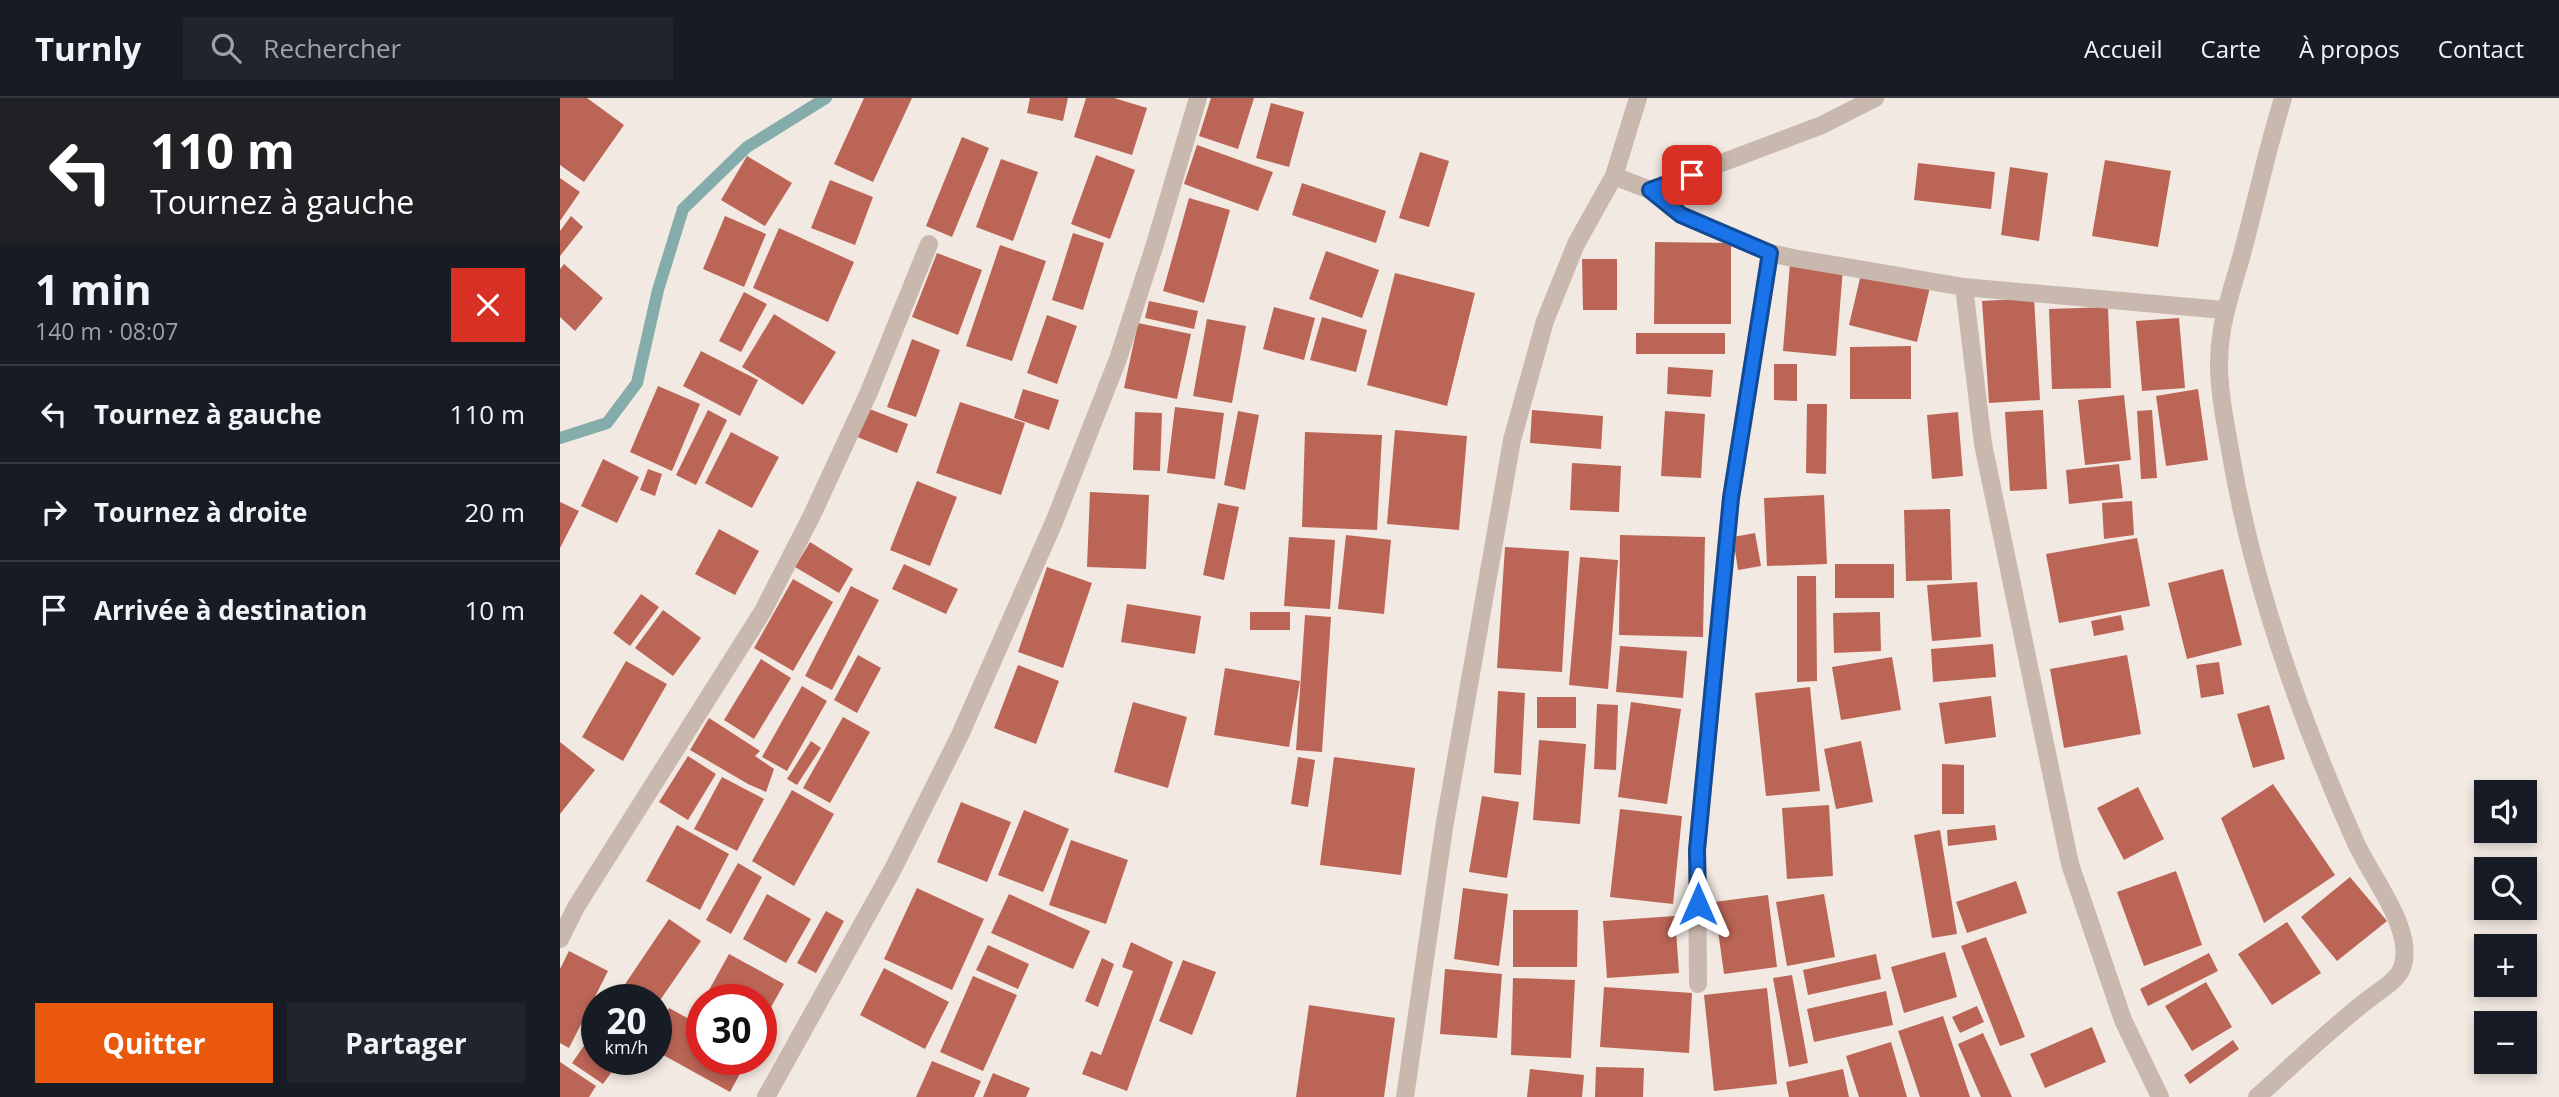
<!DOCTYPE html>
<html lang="fr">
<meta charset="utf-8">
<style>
:root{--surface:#171b24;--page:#20242c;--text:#f1f3f6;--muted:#9ea1a6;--line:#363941;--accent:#ea580c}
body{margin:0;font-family:"Open Sans",sans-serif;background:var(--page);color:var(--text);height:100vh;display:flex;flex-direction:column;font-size:26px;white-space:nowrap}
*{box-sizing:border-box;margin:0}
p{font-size:23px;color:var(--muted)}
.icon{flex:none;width:38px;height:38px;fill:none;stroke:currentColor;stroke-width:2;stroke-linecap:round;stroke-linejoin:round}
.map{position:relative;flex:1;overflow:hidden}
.panel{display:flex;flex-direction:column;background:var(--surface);width:560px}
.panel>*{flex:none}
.banner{background:#202124;color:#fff;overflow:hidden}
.fabs{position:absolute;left:1914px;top:682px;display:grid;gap:14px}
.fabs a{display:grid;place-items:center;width:63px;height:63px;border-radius:0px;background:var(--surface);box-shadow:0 4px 10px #0003;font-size:35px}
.speed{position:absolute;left:21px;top:886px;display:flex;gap:14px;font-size:35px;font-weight:700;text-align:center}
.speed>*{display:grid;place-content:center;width:91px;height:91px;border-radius:50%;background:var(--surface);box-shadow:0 4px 10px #0003;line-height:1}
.speed small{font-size:18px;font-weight:400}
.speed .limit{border:10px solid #d22;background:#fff;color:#111}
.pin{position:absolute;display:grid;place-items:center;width:60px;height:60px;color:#fff;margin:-30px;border-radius:14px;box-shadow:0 4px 10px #0006}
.me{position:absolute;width:77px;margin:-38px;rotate:0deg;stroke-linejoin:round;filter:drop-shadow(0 0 5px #0008)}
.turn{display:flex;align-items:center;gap:24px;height:147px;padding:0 35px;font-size:32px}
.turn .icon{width:91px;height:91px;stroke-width:2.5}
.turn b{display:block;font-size:49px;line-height:60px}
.round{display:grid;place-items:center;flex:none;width:74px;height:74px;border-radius:0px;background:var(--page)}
.overview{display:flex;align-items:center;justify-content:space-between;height:119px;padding:0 35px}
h1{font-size:42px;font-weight:700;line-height:52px}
.button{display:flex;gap:14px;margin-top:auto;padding:14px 35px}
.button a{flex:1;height:80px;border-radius:0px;background:var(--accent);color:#fff;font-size:28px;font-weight:700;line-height:80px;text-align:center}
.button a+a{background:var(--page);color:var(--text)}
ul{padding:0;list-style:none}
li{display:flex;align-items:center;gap:21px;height:98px;padding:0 35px;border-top:2px solid var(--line)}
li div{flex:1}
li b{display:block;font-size:26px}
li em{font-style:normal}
header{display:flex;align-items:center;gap:42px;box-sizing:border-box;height:98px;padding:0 35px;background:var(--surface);border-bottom:2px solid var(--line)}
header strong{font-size:33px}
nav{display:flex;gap:38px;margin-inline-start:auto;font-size:24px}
.search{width:490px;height:63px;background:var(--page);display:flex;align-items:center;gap:18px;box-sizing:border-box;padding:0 24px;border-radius:0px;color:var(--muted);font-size:26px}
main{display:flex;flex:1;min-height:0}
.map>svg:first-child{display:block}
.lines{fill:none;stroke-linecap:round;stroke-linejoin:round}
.stream{stroke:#83acaa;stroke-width:12}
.building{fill:#bb6556}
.minor{stroke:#c9b8ae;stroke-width:18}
.route-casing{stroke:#114b97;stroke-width:18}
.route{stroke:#1a73e8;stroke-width:12}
</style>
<header>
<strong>Turnly</strong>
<div class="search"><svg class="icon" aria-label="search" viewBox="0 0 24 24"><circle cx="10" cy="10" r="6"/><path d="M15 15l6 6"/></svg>Rechercher</div>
<nav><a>Accueil</a><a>Carte</a><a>À propos</a><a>Contact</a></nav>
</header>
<main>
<section class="panel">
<div class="banner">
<div class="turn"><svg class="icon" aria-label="left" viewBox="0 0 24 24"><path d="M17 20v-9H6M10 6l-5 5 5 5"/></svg><div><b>110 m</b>Tournez à gauche</div></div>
</div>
<div class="overview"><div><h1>1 min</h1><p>140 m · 08:07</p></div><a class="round" style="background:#d93025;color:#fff"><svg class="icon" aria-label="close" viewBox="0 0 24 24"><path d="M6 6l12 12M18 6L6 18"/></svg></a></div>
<ul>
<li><svg class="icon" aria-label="left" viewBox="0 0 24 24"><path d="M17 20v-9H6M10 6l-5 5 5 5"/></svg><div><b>Tournez à gauche</b></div><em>110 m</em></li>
<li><svg class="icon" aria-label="right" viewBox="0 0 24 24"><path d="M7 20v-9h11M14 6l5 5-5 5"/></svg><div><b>Tournez à droite</b></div><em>20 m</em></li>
<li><svg class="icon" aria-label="arrive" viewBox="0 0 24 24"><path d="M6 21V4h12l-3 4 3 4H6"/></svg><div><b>Arrivée à destination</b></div><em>10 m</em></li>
</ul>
<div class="button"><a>Quitter</a><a>Partager</a></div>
</section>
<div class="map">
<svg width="1999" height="999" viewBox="0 0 1999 999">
<rect width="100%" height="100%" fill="#f2e9e2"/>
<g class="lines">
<path class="stream" d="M 0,340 L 47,325 L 77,285 L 98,192 L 123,111 L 187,49 L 266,0"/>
</g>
<path class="building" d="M 0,0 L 27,0 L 64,27 L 24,84 L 0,67 Z
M 304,0 L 352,0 L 313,84 L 274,66 Z
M 470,0 L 508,0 L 503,23 L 467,15 Z
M 526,0 L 554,0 L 587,10 L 572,57 L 514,39 Z
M 651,0 L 694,0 L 678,51 L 639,38 Z
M 711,5 L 744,14 L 729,69 L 696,60 Z
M 402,39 L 429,50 L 392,139 L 366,128 Z
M 637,47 L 713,74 L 698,113 L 624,86 Z
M 860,54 L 889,63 L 869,129 L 839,120 Z
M 536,57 L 575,72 L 550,141 L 511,126 Z
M 187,58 L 232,85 L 205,128 L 161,102 Z
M 441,61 L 478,74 L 453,143 L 416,129 Z
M 1545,62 L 1611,73 L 1598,149 L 1532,138 Z
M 1358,65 L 1435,74 L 1431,111 L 1354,102 Z
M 1450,69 L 1488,75 L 1479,143 L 1441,137 Z
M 0,80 L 20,94 L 0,123 Z
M 270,82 L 313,99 L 295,147 L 251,130 Z
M 742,85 L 826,113 L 816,145 L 732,117 Z
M 629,100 L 670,112 L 644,205 L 603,193 Z
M 11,118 L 23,129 L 0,158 L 0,133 Z
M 165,118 L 206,136 L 184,189 L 143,171 Z
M 219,130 L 294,164 L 268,224 L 193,190 Z
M 513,135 L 544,145 L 523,212 L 492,202 Z
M 1095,144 L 1171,145 L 1171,226 L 1094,226 Z
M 440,147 L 486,163 L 452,263 L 406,248 Z
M 766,153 L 819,172 L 802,220 L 749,201 Z
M 377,155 L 422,172 L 398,237 L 352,219 Z
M 1022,161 L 1057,161 L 1057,212 L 1023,212 Z
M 1230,165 L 1283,170 L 1276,258 L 1223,253 Z
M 4,166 L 43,200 L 15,233 L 0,219 L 0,171 Z
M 1302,172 L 1370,189 L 1357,244 L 1289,227 Z
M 835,175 L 915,195 L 887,308 L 807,287 Z
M 184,194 L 207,206 L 181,254 L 159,243 Z
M 1474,200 L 1480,302 L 1429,305 L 1422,203 Z
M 589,203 L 638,213 L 634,231 L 585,220 Z
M 714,209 L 755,220 L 744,262 L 703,251 Z
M 1548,209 L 1551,290 L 1492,291 L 1489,211 Z
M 214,216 L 276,254 L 243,307 L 182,269 Z
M 487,217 L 517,228 L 497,286 L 467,275 Z
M 762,219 L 807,232 L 796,274 L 750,262 Z
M 1619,220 L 1625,290 L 1582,293 L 1576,223 Z
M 647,221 L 686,228 L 672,305 L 633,298 Z
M 578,225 L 631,236 L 617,301 L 564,290 Z
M 1076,235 L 1165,235 L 1165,256 L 1076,256 Z
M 352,241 L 380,252 L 356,319 L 327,309 Z
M 1351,248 L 1351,301 L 1290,301 L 1290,249 Z
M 141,253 L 198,282 L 180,318 L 123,288 Z
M 1214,266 L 1237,266 L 1237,303 L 1214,302 Z
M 1108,269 L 1153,272 L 1151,299 L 1107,296 Z
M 98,288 L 140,306 L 112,373 L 70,354 Z
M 463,291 L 499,302 L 489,332 L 454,320 Z
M 1638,291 L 1648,362 L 1606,368 L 1596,298 Z
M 1564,297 L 1571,362 L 1525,367 L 1518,302 Z
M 400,304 L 465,325 L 441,397 L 376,375 Z
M 1247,306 L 1267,306 L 1266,376 L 1246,375 Z
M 615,309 L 664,315 L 655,381 L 607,375 Z
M 307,310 L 348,326 L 337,355 L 295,338 Z
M 148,312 L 167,322 L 136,387 L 116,377 Z
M 972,312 L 1043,318 L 1041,351 L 970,345 Z
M 1483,312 L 1487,391 L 1450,393 L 1445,314 Z
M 1592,312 L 1597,380 L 1581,381 L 1577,313 Z
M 678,313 L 699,317 L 685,392 L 664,387 Z
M 1105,313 L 1145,316 L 1141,380 L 1101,378 Z
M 575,314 L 602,315 L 600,373 L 573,372 Z
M 1398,314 L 1403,378 L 1372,381 L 1367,317 Z
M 835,332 L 907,338 L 899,432 L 827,426 Z
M 171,334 L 219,359 L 192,410 L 145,385 Z
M 745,334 L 822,337 L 817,432 L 742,429 Z
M 43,361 L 79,379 L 57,425 L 21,408 Z
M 1012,365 L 1061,368 L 1059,414 L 1010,412 Z
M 1559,366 L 1563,400 L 1509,406 L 1506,372 Z
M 88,371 L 102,376 L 95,398 L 80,392 Z
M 357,383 L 397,399 L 370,468 L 330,452 Z
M 530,394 L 589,397 L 586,471 L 527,469 Z
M 1264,397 L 1267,466 L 1207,468 L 1204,400 Z
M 1572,403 L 1574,437 L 1544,441 L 1542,405 Z
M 0,404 L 19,413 L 0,450 Z
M 658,405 L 679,409 L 664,482 L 643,477 Z
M 1390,411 L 1392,482 L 1346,483 L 1344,412 Z
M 159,431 L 199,453 L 175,497 L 135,476 Z
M 1195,435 L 1201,468 L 1178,472 L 1173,439 Z
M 786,437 L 831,442 L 824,516 L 778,511 Z
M 1060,437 L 1145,439 L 1143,539 L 1059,537 Z
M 729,439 L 775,442 L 770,511 L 724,508 Z
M 1577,440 L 1590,508 L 1499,525 L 1486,456 Z
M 250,444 L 293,471 L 279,495 L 235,469 Z
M 945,449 L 1009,453 L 1002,574 L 937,570 Z
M 1020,459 L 1058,462 L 1048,591 L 1009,587 Z
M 344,466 L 398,491 L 386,516 L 332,491 Z
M 1275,466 L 1334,466 L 1334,500 L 1275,500 Z
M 487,469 L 532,485 L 503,570 L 458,554 Z
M 1663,471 L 1682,547 L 1627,561 L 1608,485 Z
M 1237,478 L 1256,478 L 1257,583 L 1237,584 Z
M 233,481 L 273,504 L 233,573 L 194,550 Z
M 1417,484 L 1421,539 L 1372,543 L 1367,487 Z
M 291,488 L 319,502 L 272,592 L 245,578 Z
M 81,496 L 99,509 L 70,548 L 53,535 Z
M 567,506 L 641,518 L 635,556 L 561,544 Z
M 103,512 L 141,540 L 113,578 L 75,550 Z
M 690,514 L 730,514 L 730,532 L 690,532 Z
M 1320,514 L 1321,553 L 1274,555 L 1273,515 Z
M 745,517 L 771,519 L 762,654 L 736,652 Z
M 1561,517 L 1564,532 L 1534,538 L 1531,523 Z
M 1433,546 L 1436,579 L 1373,584 L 1371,551 Z
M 1060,548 L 1127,553 L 1123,600 L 1056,594 Z
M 298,557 L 321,570 L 297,615 L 274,602 Z
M 1567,557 L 1581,636 L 1504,650 L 1490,571 Z
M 1332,559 L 1341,612 L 1281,622 L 1272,569 Z
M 201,561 L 231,580 L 194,641 L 164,622 Z
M 66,563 L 107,586 L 63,663 L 22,639 Z
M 1659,564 L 1664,596 L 1641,600 L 1636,567 Z
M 458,567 L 499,583 L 476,646 L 434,630 Z
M 665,570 L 740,583 L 729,649 L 654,637 Z
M 242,588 L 267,603 L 227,673 L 202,659 Z
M 1250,589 L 1260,693 L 1206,698 L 1195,595 Z
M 938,593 L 965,595 L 961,677 L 934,675 Z
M 1431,598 L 1436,639 L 1385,646 L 1379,605 Z
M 977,599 L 1016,599 L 1016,630 L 977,630 Z
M 573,604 L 627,619 L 608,690 L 554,674 Z
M 1071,604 L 1121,611 L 1107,706 L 1058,699 Z
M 1037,606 L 1058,607 L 1056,672 L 1034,671 Z
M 1709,607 L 1725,661 L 1693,670 L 1677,616 Z
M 283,619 L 310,634 L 270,705 L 243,690 Z
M 149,620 L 200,653 L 195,658 L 214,671 L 206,694 L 188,686 L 130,652 Z
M 979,642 L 1026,646 L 1020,726 L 973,722 Z
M 251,643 L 261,650 L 237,687 L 227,681 Z
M 1301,643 L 1313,704 L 1276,711 L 1264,651 Z
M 0,644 L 35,672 L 0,716 Z
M 128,658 L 156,676 L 128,722 L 99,704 Z
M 738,659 L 755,662 L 748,709 L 731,706 Z
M 774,659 L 855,670 L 841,777 L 760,767 Z
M 1382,666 L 1404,667 L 1404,716 L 1382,716 Z
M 162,679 L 204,701 L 177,753 L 134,731 Z
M 1713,686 L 1775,777 L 1704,825 L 1661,720 Z
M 1578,689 L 1604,741 L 1564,762 L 1537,710 Z
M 232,692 L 274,716 L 234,788 L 192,763 Z
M 922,698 L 959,704 L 947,780 L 909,774 Z
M 401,704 L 451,724 L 427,784 L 377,764 Z
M 1269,707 L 1273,778 L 1227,781 L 1222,710 Z
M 1060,711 L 1122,718 L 1113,806 L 1050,799 Z
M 464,712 L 509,731 L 483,794 L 438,777 Z
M 117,727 L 169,756 L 140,812 L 86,783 Z
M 1435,727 L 1437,742 L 1388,748 L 1387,732 Z
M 1380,732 L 1397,836 L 1372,840 L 1354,737 Z
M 511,742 L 568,762 L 546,826 L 489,807 Z
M 178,765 L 202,779 L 171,836 L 146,822 Z
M 1616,773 L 1642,847 L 1584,868 L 1557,794 Z
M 1790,779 L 1827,823 L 1777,863 L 1741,819 Z
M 1456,783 L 1467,815 L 1407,835 L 1396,804 Z
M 357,790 L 424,821 L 392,892 L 324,861 Z
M 903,790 L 948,796 L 939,868 L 894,861 Z
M 207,796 L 251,821 L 226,865 L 183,841 Z
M 449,796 L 530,833 L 513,871 L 431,835 Z
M 1264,796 L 1275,859 L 1227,868 L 1216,804 Z
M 1208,797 L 1217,869 L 1164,876 L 1154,804 Z
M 953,812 L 1018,812 L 1017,869 L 953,869 Z
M 266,813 L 284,823 L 256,875 L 237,865 Z
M 1115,818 L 1119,875 L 1047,880 L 1043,823 Z
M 109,821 L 141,843 L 96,908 L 96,901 L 55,901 Z
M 1727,824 L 1761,875 L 1712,907 L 1678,856 Z
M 1426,839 L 1465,939 L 1440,948 L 1401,848 Z
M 571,844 L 613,864 L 567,993 L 522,976 L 531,953 L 541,957 L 573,873 L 562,869 Z
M 428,847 L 469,866 L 458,891 L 416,872 Z
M 9,853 L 48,873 L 9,950 L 0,945 L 0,871 Z
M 1385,854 L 1397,899 L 1344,915 L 1331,869 Z
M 1649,855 L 1658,873 L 1588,908 L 1580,891 Z
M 169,856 L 224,886 L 201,927 L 201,901 L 144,901 Z
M 1316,856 L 1321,881 L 1248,897 L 1243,872 Z
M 542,860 L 554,866 L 538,909 L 525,903 Z
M 623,862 L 656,874 L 632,937 L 599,923 Z
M 324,870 L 389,904 L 365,951 L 300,917 Z
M 885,871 L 942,876 L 937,940 L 880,936 Z
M 1232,877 L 1248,965 L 1229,969 L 1213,880 Z
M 413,878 L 457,897 L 423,973 L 380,954 Z
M 953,880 L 1015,882 L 1011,960 L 951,957 Z
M 1646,884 L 1672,929 L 1632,953 L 1605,908 Z
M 1044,889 L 1132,895 L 1129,955 L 1040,949 Z
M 1207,890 L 1217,986 L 1154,993 L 1144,897 Z
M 1326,893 L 1333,927 L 1254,944 L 1247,911 Z
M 749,907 L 835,920 L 824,999 L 736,999 Z
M 1417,908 L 1424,924 L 1400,935 L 1392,919 Z
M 109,910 L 142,928 L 142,961 L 188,961 L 170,994 L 96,953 L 96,933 Z
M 1383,918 L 1410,999 L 1360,999 L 1338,933 Z
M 37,929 L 37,961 L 61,961 L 43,986 L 12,965 Z
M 1532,929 L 1546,964 L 1485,990 L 1470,956 Z
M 1423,935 L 1452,999 L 1421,999 L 1398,946 Z
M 1673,942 L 1679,951 L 1630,986 L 1624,977 Z
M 1331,944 L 1347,999 L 1299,999 L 1286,958 Z
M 372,963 L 421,983 L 414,999 L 356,999 Z
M 0,964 L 36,988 L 29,999 L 0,999 Z
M 1036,969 L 1084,970 L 1083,999 L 1035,999 Z
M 970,971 L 1024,977 L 1022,999 L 967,999 Z
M 1283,971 L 1289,999 L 1229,999 L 1226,984 Z
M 433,975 L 470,990 L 466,999 L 423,999 Z"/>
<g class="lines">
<path class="minor" d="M 1054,78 L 1090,92 L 1262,27 L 1315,0
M 1090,92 L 1121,117 L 1210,155 L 1233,160 L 1404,189 L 1664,212
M 1404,189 L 1423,346 L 1510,766 L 1563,922 L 1600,999
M 0,841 L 16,809 L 203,513 L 252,417 L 309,294 L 369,146
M 1138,886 L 1137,752 L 1171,400 L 1210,155
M 206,999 L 333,771 L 400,637 L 494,424 L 558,261 L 595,146 L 638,0
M 845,999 L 884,730 L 952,342 L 985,223 L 1016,146 L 1054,78 L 1078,0
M 1697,999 C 1736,964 1773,928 1814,897 C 1824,890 1838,881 1842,870 C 1856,832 1810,778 1795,743 C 1741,622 1695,494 1672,363 C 1668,338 1662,312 1660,286 C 1655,236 1669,203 1682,156 C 1696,104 1707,52 1723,0"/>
</g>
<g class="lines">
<g class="route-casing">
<path id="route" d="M 1132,77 L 1090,92 L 1121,117 L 1210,155 L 1171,400 L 1137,752 L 1138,806"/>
</g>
<use href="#route" class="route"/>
</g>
</svg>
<div class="fabs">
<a><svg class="icon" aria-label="sound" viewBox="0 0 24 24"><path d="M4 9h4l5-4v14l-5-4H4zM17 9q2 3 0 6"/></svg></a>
<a><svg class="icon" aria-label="search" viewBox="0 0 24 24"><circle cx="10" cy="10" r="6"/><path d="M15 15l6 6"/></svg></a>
<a>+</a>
<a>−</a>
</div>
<div class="speed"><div>20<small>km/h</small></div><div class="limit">30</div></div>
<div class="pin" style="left:1132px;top:77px;background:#d93025"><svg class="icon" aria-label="arrive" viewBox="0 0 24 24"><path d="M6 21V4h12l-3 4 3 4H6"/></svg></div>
<svg class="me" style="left:1138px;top:806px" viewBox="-20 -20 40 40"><path d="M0-17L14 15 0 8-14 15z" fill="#1a73e8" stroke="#fff" stroke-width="4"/></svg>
</div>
</main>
